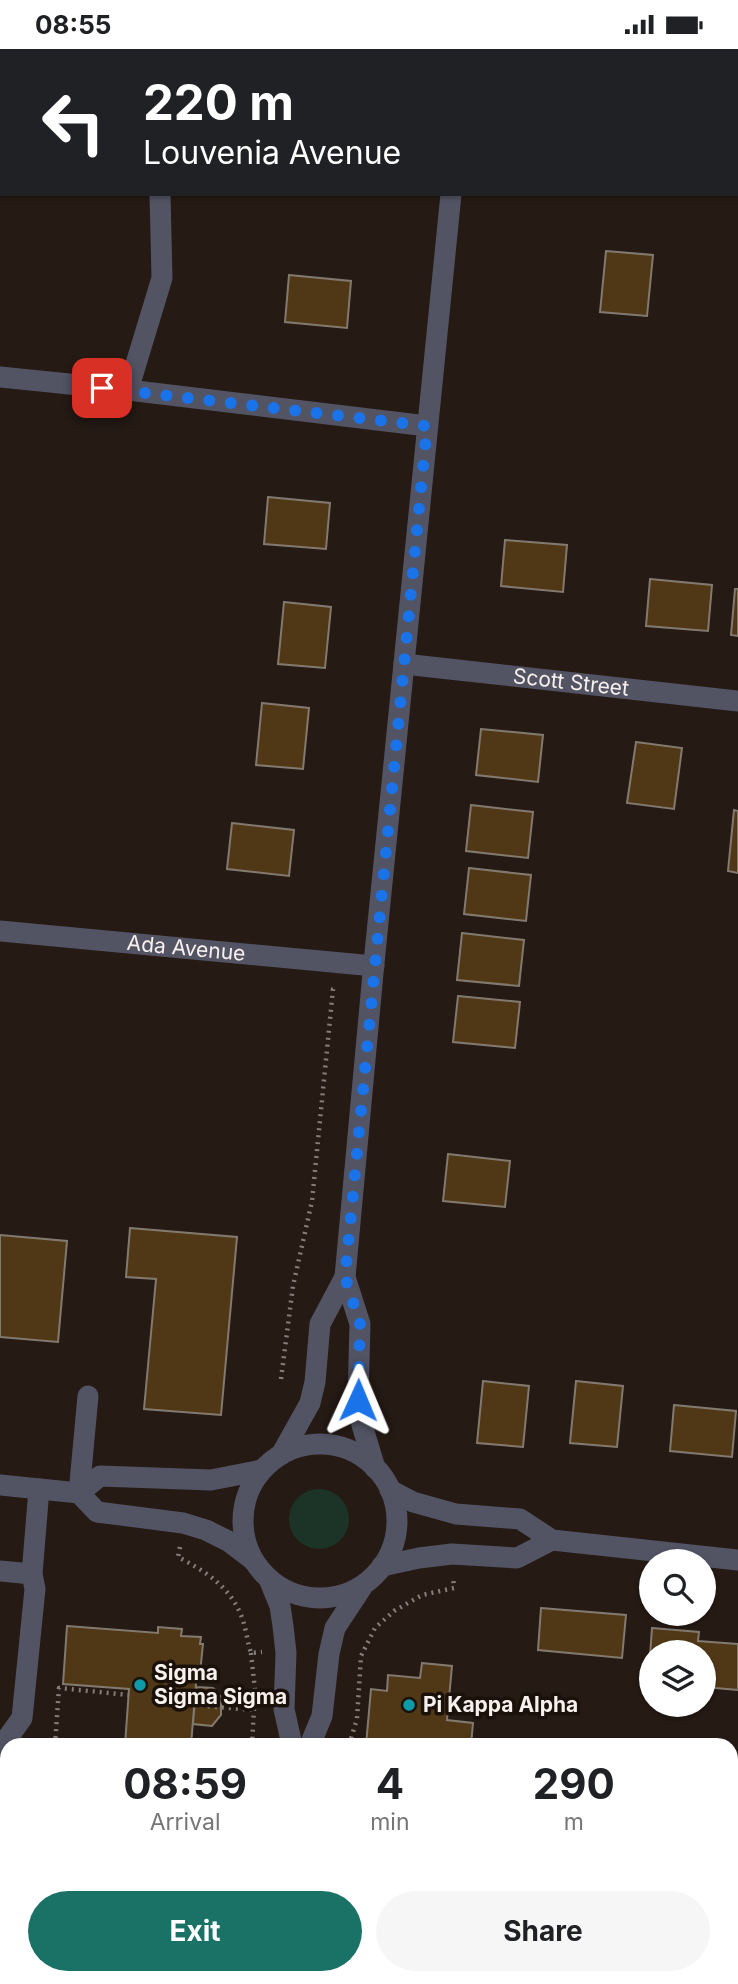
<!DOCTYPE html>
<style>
:root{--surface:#fff;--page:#f6f6f6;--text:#202124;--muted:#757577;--accent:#197265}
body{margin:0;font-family:Inter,sans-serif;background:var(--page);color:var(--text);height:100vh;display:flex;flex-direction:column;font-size:26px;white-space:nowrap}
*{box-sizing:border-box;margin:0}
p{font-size:23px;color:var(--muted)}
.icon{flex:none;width:38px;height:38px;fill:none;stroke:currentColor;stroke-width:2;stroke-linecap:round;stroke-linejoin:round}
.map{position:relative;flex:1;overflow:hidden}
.panel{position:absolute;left:0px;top:1689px;width:738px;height:247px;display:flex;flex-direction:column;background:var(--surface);border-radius:21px 21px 0 0;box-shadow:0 2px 5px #0004}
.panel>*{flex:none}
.banner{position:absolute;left:0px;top:0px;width:738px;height:147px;box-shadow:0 2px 5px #0004;background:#202124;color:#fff;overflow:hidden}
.buttons{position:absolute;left:639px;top:1500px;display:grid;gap:14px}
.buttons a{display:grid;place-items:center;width:77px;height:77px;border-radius:50%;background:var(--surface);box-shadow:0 2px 5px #0004;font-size:35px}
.pin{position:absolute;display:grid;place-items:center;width:60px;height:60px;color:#fff;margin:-30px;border-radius:14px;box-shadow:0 4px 10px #0006}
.me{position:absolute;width:77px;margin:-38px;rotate:1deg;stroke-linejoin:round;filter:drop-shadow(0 0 5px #0008)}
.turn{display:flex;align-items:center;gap:24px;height:147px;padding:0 28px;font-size:32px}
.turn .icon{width:91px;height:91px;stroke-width:2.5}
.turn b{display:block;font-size:49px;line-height:60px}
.eta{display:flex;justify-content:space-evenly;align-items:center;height:119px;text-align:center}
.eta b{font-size:42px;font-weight:700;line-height:49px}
.cta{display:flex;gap:14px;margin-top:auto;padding:14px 28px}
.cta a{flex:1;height:80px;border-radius:42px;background:var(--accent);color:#fff;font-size:28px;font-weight:700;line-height:80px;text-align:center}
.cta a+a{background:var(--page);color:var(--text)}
.status{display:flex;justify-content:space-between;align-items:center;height:49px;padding:0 35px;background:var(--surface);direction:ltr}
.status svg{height:19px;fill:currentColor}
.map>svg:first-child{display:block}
.green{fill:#1c3427}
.building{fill:#503817;stroke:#837a6f;stroke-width:2}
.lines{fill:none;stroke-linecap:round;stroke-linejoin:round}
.path{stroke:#877d78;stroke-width:4.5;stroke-dasharray:2 5;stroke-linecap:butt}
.minor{stroke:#525363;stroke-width:21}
.route{stroke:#1a73e8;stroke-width:12;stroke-dasharray:0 21.6}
.culture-dot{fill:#0f9aa8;stroke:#1b110b;stroke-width:2.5}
.labels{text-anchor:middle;stroke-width:7;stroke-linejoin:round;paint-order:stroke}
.street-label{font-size:21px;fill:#f8f0ec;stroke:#1b110b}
.poi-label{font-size:21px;font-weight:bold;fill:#f8f0ec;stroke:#1b110b;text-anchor:start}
</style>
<div class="status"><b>08:55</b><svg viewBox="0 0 49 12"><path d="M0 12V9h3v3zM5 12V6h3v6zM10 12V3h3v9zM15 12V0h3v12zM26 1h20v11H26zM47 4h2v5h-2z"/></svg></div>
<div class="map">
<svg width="738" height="1935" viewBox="0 0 738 1935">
<rect width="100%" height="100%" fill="#251a14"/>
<path class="green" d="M289 1470a30 30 0 1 1 60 0a30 30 0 1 1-60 0Z"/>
<path class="building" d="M 606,202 L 653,206 L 647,267 L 600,263 Z
M 289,226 L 351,232 L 347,279 L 285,273 Z
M 268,448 L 330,454 L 326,500 L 264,495 Z
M 505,491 L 567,496 L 563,543 L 501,537 Z
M 650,530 L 712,536 L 708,582 L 646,577 Z
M 735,540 L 738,540 L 738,587 L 731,586 Z
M 284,553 L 331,558 L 325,619 L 278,615 Z
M 262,654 L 309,659 L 303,720 L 256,716 Z
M 481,680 L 543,686 L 538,733 L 476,726 Z
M 636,693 L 682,699 L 674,760 L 627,754 Z
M 471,756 L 533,763 L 528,809 L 466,802 Z
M 734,761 L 738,762 L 738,824 L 728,822 Z
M 232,774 L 294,781 L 289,827 L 227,820 Z
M 469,819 L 531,826 L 526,872 L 464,865 Z
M 462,884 L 524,891 L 519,937 L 457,931 Z
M 458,947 L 520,953 L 515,999 L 453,993 Z
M 448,1105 L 510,1112 L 505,1158 L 443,1152 Z
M 130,1179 L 237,1188 L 221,1366 L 144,1360 L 156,1230 L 126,1228 Z
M 0,1186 L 67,1192 L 58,1293 L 0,1288 Z
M 483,1332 L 529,1337 L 523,1398 L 477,1394 Z
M 576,1332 L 623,1337 L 617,1398 L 570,1394 Z
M 674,1356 L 736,1362 L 732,1408 L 670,1402 Z
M 541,1559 L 626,1566 L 622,1609 L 538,1601 Z
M 67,1577 L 158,1584 L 158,1578 L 182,1580 L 181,1587 L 201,1588 L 200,1595 L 203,1595 L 200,1624 L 197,1623 L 191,1696 L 125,1696 L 129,1640 L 63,1635 Z
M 652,1579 L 699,1583 L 698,1592 L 738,1595 L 738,1641 L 704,1638 L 704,1603 L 651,1603 L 651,1634 L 648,1634 Z
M 422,1614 L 452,1617 L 447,1671 L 473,1674 L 471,1696 L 366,1696 L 371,1640 L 387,1642 L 388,1626 L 420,1629 Z
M 196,1638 L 213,1639 L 221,1648 L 221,1666 L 212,1677 L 193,1675 Z
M 33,1928 L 89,1928 L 127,1932 L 127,1928 L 151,1928 L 151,1933 L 168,1935 L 33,1935 Z
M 344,1928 L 423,1928 L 422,1934 L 435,1935 L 344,1935 Z"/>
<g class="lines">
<path class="path" d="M 281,1330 L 293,1237 L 312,1152 L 333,940 L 337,938
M 180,1498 L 178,1508 C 205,1522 229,1537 241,1566 C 246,1578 247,1592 251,1604 L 262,1603
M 251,1604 L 255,1641 L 252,1696
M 194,1656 L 254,1661
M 55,1696 L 59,1639 L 129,1646
M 349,1696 L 357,1670 L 361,1607 L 375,1579 L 394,1562 L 422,1546 L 454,1539 L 453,1528
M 4,1868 L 7,1868
M 202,1928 L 235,1931
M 319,1935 L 319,1928"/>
<g class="minor">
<path d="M 466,2 L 466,0"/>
<path d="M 0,328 L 128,341 L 427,377"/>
<path d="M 128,341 L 162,229 L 160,145"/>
<path id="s1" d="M 404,615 L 738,652"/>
<path id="s2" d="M 0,882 L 374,917"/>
<path d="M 345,1228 L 360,1275 L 358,1351 L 362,1376 L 375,1419"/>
<circle cx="320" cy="1472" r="77"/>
<path d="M 281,1406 L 310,1354 L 315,1333 L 320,1275 L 345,1228 L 373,924 L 451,145"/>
<path d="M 0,1436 L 79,1444 L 97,1463 L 183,1474 L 206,1481 L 228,1492 L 253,1511"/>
<path d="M 390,1441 L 413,1453 L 456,1465 L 520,1470 L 552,1491 L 738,1511"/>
<path d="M 79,1444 L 100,1427 L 211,1431 L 262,1421"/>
<path d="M 79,1444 L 88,1347"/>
<path d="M 382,1517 L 419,1509 L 452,1505 L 517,1509 L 552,1491"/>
<path d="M 0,1522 L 32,1525 L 39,1440"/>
<path d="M 269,1530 L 280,1557 L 283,1577 L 286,1604 L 284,1660 L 292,1696"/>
<path d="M 0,1696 L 4,1694 L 22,1669 L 35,1540 L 32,1525"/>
<path d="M 310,1696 L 322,1667 L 329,1605 L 335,1579 L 362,1538"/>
<path d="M 278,1935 L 278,1928"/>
<path d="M 547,1935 L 547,1928"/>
</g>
</g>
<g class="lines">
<path class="route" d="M 102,339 L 427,377 L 345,1228 L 360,1275 L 358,1351"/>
</g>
<g class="culture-dot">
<circle cx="140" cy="1636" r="7"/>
<circle cx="409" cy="1656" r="7"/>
</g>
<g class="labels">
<g class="street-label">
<text dy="7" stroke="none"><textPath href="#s1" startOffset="168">Scott Street</textPath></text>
<text dy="7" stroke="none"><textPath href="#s2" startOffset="187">Ada Avenue</textPath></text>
</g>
<g class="poi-label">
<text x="154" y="1631">Sigma<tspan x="154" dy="24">Sigma Sigma</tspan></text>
<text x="423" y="1663">Pi Kappa Alpha</text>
</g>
</g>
</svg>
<div class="buttons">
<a><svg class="icon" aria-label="search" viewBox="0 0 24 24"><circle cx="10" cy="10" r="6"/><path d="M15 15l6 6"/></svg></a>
<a><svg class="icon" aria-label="layers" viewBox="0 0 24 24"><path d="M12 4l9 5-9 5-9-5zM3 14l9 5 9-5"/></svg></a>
</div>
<div class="pin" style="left:102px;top:339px;background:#d93025"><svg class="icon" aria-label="arrive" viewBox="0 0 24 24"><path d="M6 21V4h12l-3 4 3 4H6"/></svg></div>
<svg class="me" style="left:358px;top:1351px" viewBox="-20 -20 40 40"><path d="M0-17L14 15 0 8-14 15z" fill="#1a73e8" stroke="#fff" stroke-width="4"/></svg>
<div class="banner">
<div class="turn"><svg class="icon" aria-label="left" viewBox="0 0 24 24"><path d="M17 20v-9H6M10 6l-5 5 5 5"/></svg><div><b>220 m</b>Louvenia Avenue</div></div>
</div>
<section class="panel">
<div class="eta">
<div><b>08:59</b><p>Arrival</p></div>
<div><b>4</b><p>min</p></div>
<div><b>290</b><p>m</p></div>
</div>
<div class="cta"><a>Exit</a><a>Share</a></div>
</section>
</div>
